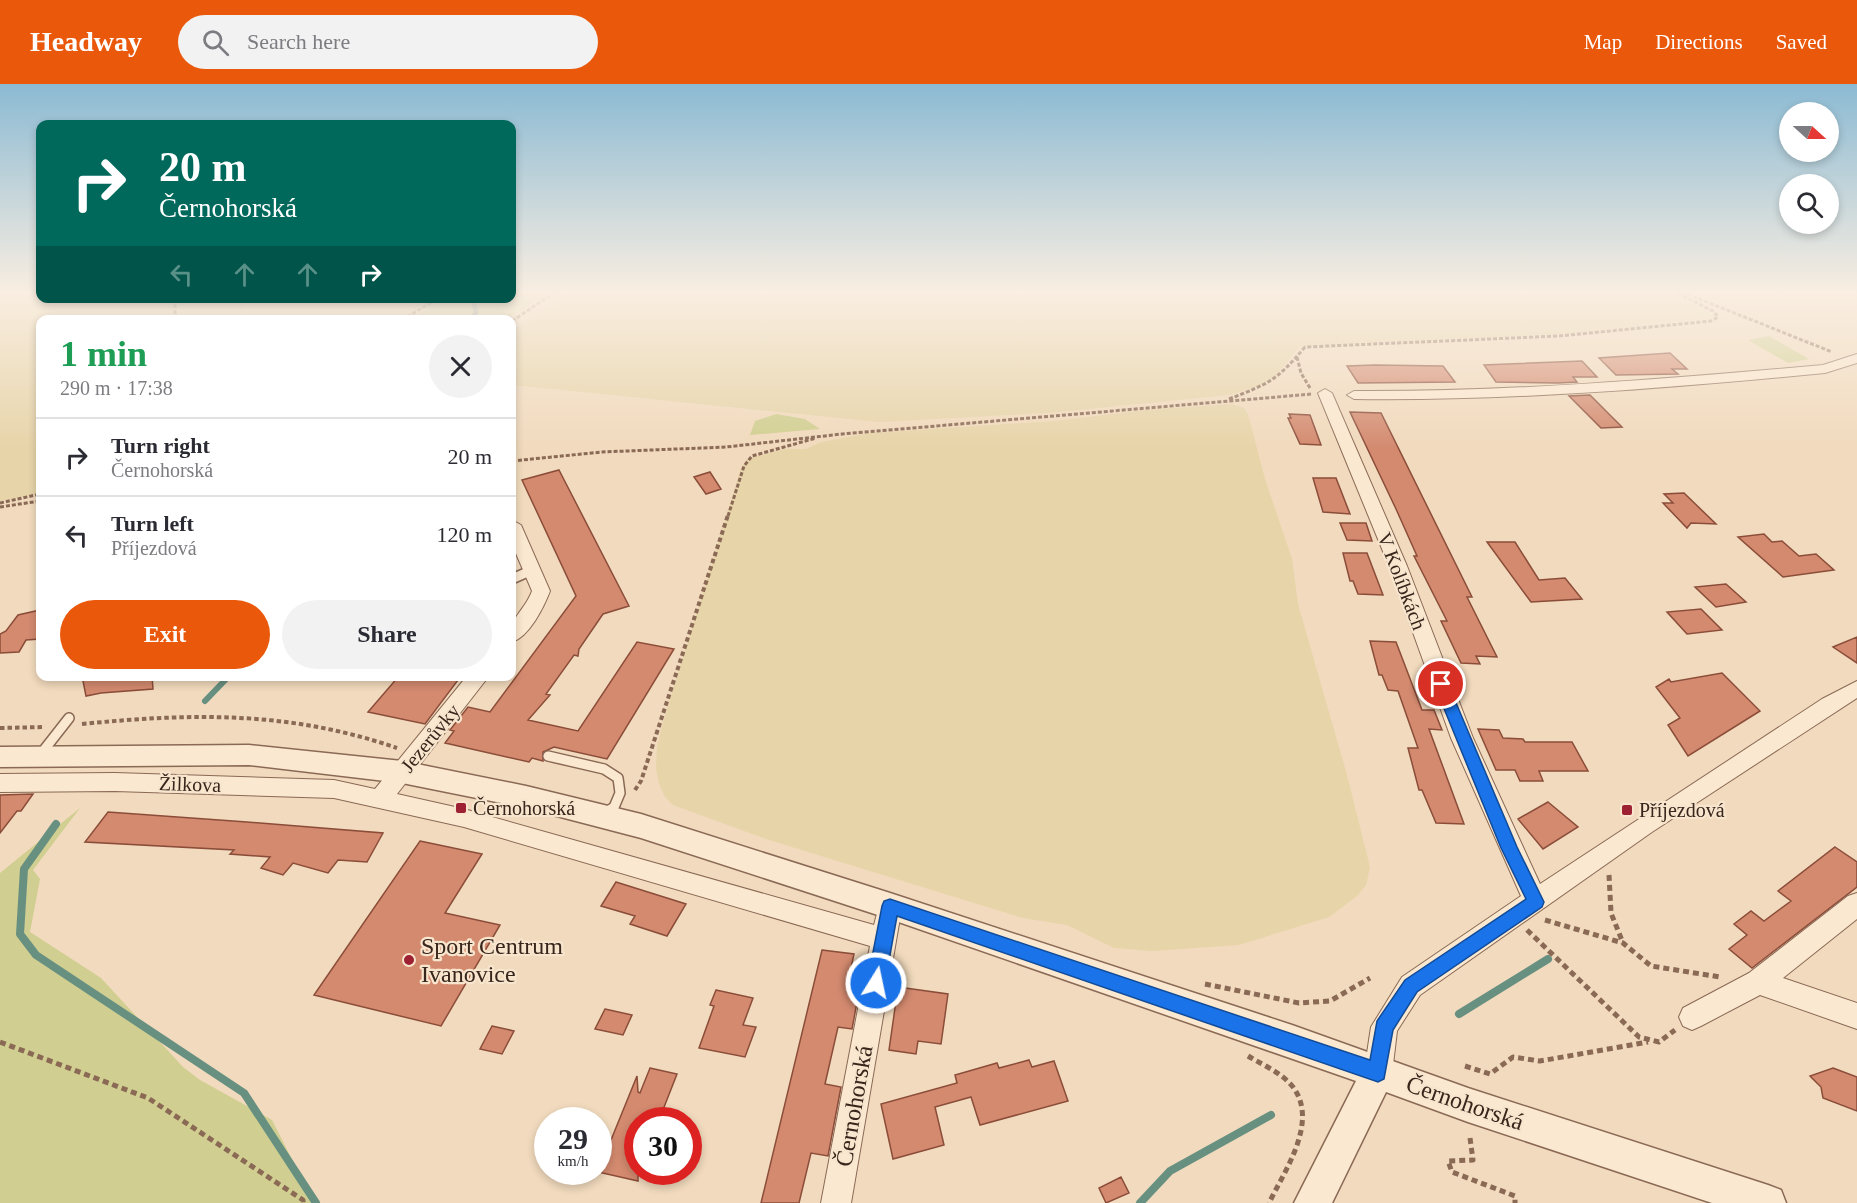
<!DOCTYPE html>
<meta charset="utf-8">
<style>
:root{--surface:#fff;--page:#f2f2f3;--text:#2b2b33;--muted:#7c7c81;--line:#e1e1e2;--accent:#ea580c}
body{margin:0;font-family:Georgia,serif;background:var(--page);color:var(--text);height:100vh;display:flex;flex-direction:column;font-size:22px;white-space:nowrap}
*{box-sizing:border-box;margin:0}
p{font-size:20px;color:var(--muted)}
.icon{flex:none;width:33px;height:33px;fill:none;stroke:currentColor;stroke-width:2;stroke-linecap:round;stroke-linejoin:round}
.map{position:relative;flex:1;overflow:hidden}
.side{position:absolute;left:36px;top:231px;width:480px;height:366px;display:flex;flex-direction:column;background:var(--surface);border-radius:12px;box-shadow:0 3px 9px #0003}
.side>*{flex:none}
.guide{position:absolute;left:36px;top:36px;width:480px;height:183px;border-radius:12px;box-shadow:0 3px 9px #0003;background:#00695c;color:#fff;overflow:hidden}
.needle{width:39px;rotate:111deg}
.fabs{position:absolute;left:1779px;top:18px;display:grid;gap:12px}
.fabs a{display:grid;place-items:center;width:60px;height:60px;border-radius:50%;background:var(--surface);box-shadow:0 3px 9px #0003;font-size:30px}
.speed{position:absolute;left:534px;top:1023px;display:flex;gap:12px;font-size:30px;font-weight:700;text-align:center}
.speed>*{display:grid;place-content:center;width:78px;height:78px;border-radius:50%;background:var(--surface);box-shadow:0 3px 9px #0003;line-height:1}
.speed small{font-size:15px;font-weight:400}
.speed .limit{border:9px solid #d22;background:#fff;color:#111}
.pin{position:absolute;display:grid;place-items:center;width:51px;height:51px;color:#fff;margin:-26px;border:3px solid #fff;border-radius:50%;box-shadow:0 2px 6px #0007}
.me{position:absolute;width:66px;margin:-33px;rotate:10deg;stroke-linejoin:round;filter:drop-shadow(0 0 4px #0008)}
.turn{display:flex;align-items:center;gap:21px;height:126px;padding:0 24px;font-size:27px}
.turn .icon{width:78px;height:78px;stroke-width:2.5}
.turn b{display:block;font-size:42px;line-height:51px}
.lanes{display:flex;align-items:center;height:57px;padding:0 24px;background:#0003;justify-content:center;gap:30px;direction:ltr}
.lanes .off{opacity:.35}
.round{display:grid;place-items:center;flex:none;width:63px;height:63px;border-radius:32px;background:var(--page)}
.head{display:flex;align-items:center;justify-content:space-between;height:102px;padding:0 24px}
h1{font-size:36px;font-weight:600;line-height:45px;color:#1e9e55}
.cta{display:flex;gap:12px;margin-top:auto;padding:12px 24px}
.cta a{flex:1;height:69px;border-radius:36px;background:var(--accent);color:#fff;font-size:24px;font-weight:600;line-height:69px;text-align:center}
.cta a+a{background:var(--page);color:var(--text)}
ul{padding:0;list-style:none}
li{display:flex;align-items:center;gap:18px;height:78px;padding:0 24px;border-top:2px solid var(--line)}
li div{flex:1}
li b{display:block;font-size:22px}
li em{font-style:normal}
header{display:flex;align-items:center;gap:36px;box-sizing:border-box;height:84px;padding:0 30px;background:var(--accent);color:#fff}
header strong{font-size:28px}
nav{display:flex;gap:33px;margin-inline-start:auto;font-size:21px}
.search{width:420px;height:54px;background:var(--page);display:flex;align-items:center;gap:15px;box-sizing:border-box;padding:0 21px;border-radius:33px;color:var(--muted);font-size:22px}
.map>svg:first-child{display:block}
.farmland{fill:#e7d4a9}
.green{fill:#d0ce90}
.lines{fill:none;stroke-linecap:round;stroke-linejoin:round}
.stream-far2{stroke:#689080;stroke-width:4.5}
.stream-far1{stroke:#689080;stroke-width:6}
.stream{stroke:#689080;stroke-width:8}
.building{fill:#d38a6f;stroke:#8b4d39;stroke-width:1.5}
.service-far1-casing{stroke:#8a6955;stroke-width:12}
.service-casing{stroke:#8a6955;stroke-width:15}
.minor-casing{stroke:#8a6955;stroke-width:2}
.tertiary-casing{stroke:#8a6955;stroke-width:3}
.path-far2{stroke:#8a6955;stroke-width:3;stroke-dasharray:4 2;stroke-linecap:butt}
.path-far1{stroke:#8a6955;stroke-width:4;stroke-dasharray:4.5 3;stroke-linecap:butt}
.path{stroke:#8a6955;stroke-width:5;stroke-dasharray:6 4;stroke-linecap:butt}
.service-far1{stroke:#fbe8d0;stroke-width:9}
.service{stroke:#fbe8d0;stroke-width:12}
.minor{fill:#fbe8d0;fill-rule:evenodd}
.tertiary{fill:#fbe8d0;fill-rule:evenodd}
.route{fill:#1a73e8;stroke:#114b97;stroke-width:1.5}
.poi-dot{fill:#9e2033;stroke:#f8e5cd;stroke-width:2}
.labels{text-anchor:middle;stroke-width:4.5;stroke-linejoin:round;paint-order:stroke}
.street-label{font-size:20px;fill:#38251b;stroke:#f8e5cd}
.poi-label{font-size:20px;fill:#38251b;stroke:#f8e5cd;text-anchor:start}
.near-poi-label{font-size:24px;fill:#38251b;stroke:#f8e5cd;text-anchor:start}
.near-street-label{font-size:24px;fill:#38251b;stroke:#f8e5cd}
</style>
<header>
<strong>Headway</strong>
<div class="search"><svg class="icon" aria-label="search" viewBox="0 0 24 24"><circle cx="10" cy="10" r="6"/><path d="M15 15l6 6"/></svg>Search here</div>
<nav><a>Map</a><a>Directions</a><a>Saved</a></nav>
</header>
<div class="map">
<svg width="1857" height="1119" viewBox="0 0 1857 1119">
<rect width="100%" height="100%" fill="#f1dabd"/>
<path class="farmland" d="M 0,208 L 40,208 L 40,214 L 174,215 L 174,235 L 40,236 L 40,410 L 0,417 Z
M 568,208 L 1672,208 L 1702,223 L 1715,233 L 1571,250 L 1305,262 L 1299,264 L 1274,294 L 1261,301 L 1230,311 L 1047,329 L 879,338 L 512,301 L 512,248 L 538,232 Z
M 180,215 L 244,215 L 246,235 L 180,235 Z
M 246,215 L 438,215 L 401,236 L 248,235 Z
M 1232,320 L 1244,324 L 1248,330 L 1265,395 L 1292,475 L 1298,520 L 1347,691 L 1370,783 L 1366,801 L 1357,812 L 1329,833 L 1239,861 L 1152,867 L 1114,864 L 1067,841 L 1023,834 L 766,755 L 673,721 L 665,713 L 659,700 L 656,684 L 657,663 L 662,642 L 741,384 L 747,375 L 784,365 L 806,365 L 821,358 L 870,349 L 1054,337 L 1145,326 Z"/>
<path class="green" d="M 512,208 L 550,208 L 507,235 L 410,235 L 430,224 L 426,221 L 438,215 L 512,214 Z
M 1769,252 L 1809,275 L 1788,279 L 1748,256 Z
M 776,330 L 805,335 L 820,345 L 750,351 L 755,337 Z
M 80,724 L 33,786 L 40,795 L 30,848 L 101,894 L 183,983 L 200,996 L 272,1036 L 314,1119 L 0,1119 L 0,789 Z"/>
<g class="lines">
<path class="stream-far2" d="M 472,214 L 476,227 L 473,236"/>
<path class="stream-far1" d="M 205,617 L 229,592"/>
<path class="stream" d="M 56,740 L 24,785 L 20,850 L 36,871 L 244,1009 L 316,1119
M 1459,930 L 1548,875
M 1140,1119 L 1170,1087 L 1271,1031"/>
</g>
<path class="building" d="M 1670,269 L 1687,285 L 1672,285 L 1678,290 L 1616,291 L 1599,274 Z
M 1582,277 L 1597,293 L 1573,293 L 1577,298 L 1557,299 L 1496,298 L 1484,281 Z
M 1375,281 L 1443,282 L 1455,298 L 1358,299 L 1347,282 Z
M 1590,311 L 1622,343 L 1601,344 L 1569,312 Z
M 1350,328 L 1381,329 L 1472,513 L 1467,513 L 1497,573 L 1476,572 L 1480,580 L 1461,579 L 1441,537 L 1447,537 L 1414,472 L 1417,472 L 1396,425 Z
M 1289,330 L 1310,331 L 1321,361 L 1300,360 L 1288,334 L 1291,334 Z
M 559,386 L 629,522 L 603,530 L 579,565 L 578,572 L 574,571 L 546,610 L 550,611 L 528,636 L 578,647 L 637,558 L 674,565 L 607,675 L 554,663 L 543,668 L 543,677 L 532,674 L 529,678 L 445,659 L 454,647 L 450,646 L 468,623 L 490,628 L 576,512 L 522,396 Z
M 710,388 L 721,405 L 706,410 L 694,393 Z
M 1313,394 L 1336,394 L 1350,430 L 1323,428 Z
M 1684,409 L 1716,440 L 1691,439 L 1687,444 L 1663,419 L 1673,419 L 1664,410 Z
M 1340,439 L 1366,439 L 1372,457 L 1347,456 Z
M 1764,450 L 1772,458 L 1782,457 L 1799,472 L 1816,470 L 1834,486 L 1783,493 L 1738,453 Z
M 1487,458 L 1515,458 L 1539,496 L 1565,494 L 1582,515 L 1531,518 Z
M 1343,469 L 1367,469 L 1383,511 L 1358,510 L 1353,497 L 1350,497 Z
M 1726,500 L 1746,518 L 1716,523 L 1695,503 Z
M 1701,525 L 1722,546 L 1687,550 L 1667,528 Z
M 40,526 L 40,555 L 26,556 L 19,568 L 0,569 L 0,550 L 6,547 L 18,531 Z
M 1857,553 L 1857,579 L 1833,563 Z
M 1370,557 L 1396,558 L 1422,626 L 1434,626 L 1442,646 L 1429,645 L 1464,740 L 1436,739 L 1422,706 L 1419,706 L 1408,664 L 1418,664 L 1398,607 L 1388,606 L 1382,591 L 1379,591 Z
M 1722,589 L 1760,627 L 1688,672 L 1668,641 L 1680,634 L 1656,603 L 1669,595 L 1671,598 Z
M 82,592 L 152,592 L 153,605 L 101,609 L 86,612 Z
M 399,592 L 461,592 L 425,640 L 368,628 Z
M 1478,645 L 1499,646 L 1503,654 L 1523,655 L 1525,658 L 1572,658 L 1588,687 L 1539,687 L 1543,697 L 1520,697 L 1515,686 L 1496,686 Z
M 33,710 L 21,727 L 17,727 L 0,749 L 0,711 Z
M 1548,718 L 1578,743 L 1543,765 L 1518,735 Z
M 108,728 L 247,738 L 383,749 L 367,778 L 338,776 L 328,789 L 293,779 L 283,791 L 261,784 L 270,773 L 230,770 L 234,766 L 85,758 Z
M 420,757 L 482,770 L 445,829 L 500,841 L 441,942 L 314,911 Z
M 1835,763 L 1857,778 L 1857,803 L 1752,884 L 1729,865 L 1747,851 L 1734,840 L 1751,827 L 1764,837 L 1791,817 L 1778,807 Z
M 616,798 L 686,820 L 667,852 L 630,840 L 635,832 L 601,822 Z
M 822,866 L 854,870 L 851,884 L 863,886 L 852,945 L 838,943 L 825,1000 L 841,1003 L 828,1072 L 811,1069 L 799,1119 L 761,1119 Z
M 898,903 L 948,910 L 941,960 L 918,957 L 916,970 L 889,966 Z
M 716,906 L 753,914 L 743,941 L 756,943 L 745,973 L 699,964 L 714,922 L 710,921 Z
M 605,925 L 632,931 L 623,951 L 595,945 Z
M 492,942 L 514,947 L 502,970 L 480,965 Z
M 1029,976 L 1032,983 L 1054,977 L 1068,1017 L 980,1041 L 971,1013 L 935,1023 L 944,1061 L 893,1075 L 881,1020 L 957,999 L 955,991 L 997,979 L 999,984 Z
M 650,984 L 677,990 L 659,1036 L 638,1036 L 638,1097 L 598,1088 L 637,992 L 638,1008 L 640,1009 Z
M 1833,984 L 1857,993 L 1857,1027 L 1823,1014 L 1821,1003 L 1810,992 Z
M 1121,1093 L 1129,1109 L 1106,1119 L 1099,1104 Z"/>
<g class="lines">
<g class="service-far1-casing">
<path id="service-far1" d="M 512,495 L 532,486
M 40,671 L 69,634
M 548,672 L 604,685 L 618,694 L 620,709 L 612,728"/>
</g>
<g class="service-casing">
<path id="service" d="M 609,734 L 612,726"/>
</g>
<g class="minor-casing">
<path id="minor" d="M 1857,270 L 1857,279 L 1825,289 C 1668,304 1512,317 1354,315 L 1347,311 L 1354,307 C 1511,308 1667,295 1823,281 Z
M 1325,305 L 1332,309 L 1407,482 L 1473,654 L 1540,800 L 1822,615 L 1857,597 L 1857,614 L 1652,748 L 1420,911 L 1397,947 L 1392,989 L 1388,999 L 1378,1003 L 1368,999 L 1364,989 L 1371,943 L 1402,893 L 1521,812 L 1451,654 L 1389,482 L 1318,309 Z
M 512,436 L 521,441 L 550,507 C 544,523 529,553 512,558 C 509,531 523,530 532,507 L 512,460 Z
M 467,592 L 489,592 L 397,710 L 464,725 L 874,841 L 881,814 L 890,811 L 899,814 L 902,822 L 851,1119 L 821,1119 L 870,862 L 464,743 L 334,714 L 115,707 L 0,708 L 0,690 L 115,689 L 334,696 L 375,705 Z
M 1857,809 L 1857,835 L 1783,894 L 1857,919 L 1857,945 L 1760,911 L 1701,942 L 1692,946 L 1683,942 L 1679,933 L 1683,924 L 1749,889 L 1848,812 Z"/>
</g>
<g class="tertiary-casing">
<path id="tertiary" d="M 249,661 L 402,677 L 526,702 L 641,730 L 890,809 L 1292,941 L 1468,1004 L 1768,1101 L 1781,1106 L 1786,1119 L 1712,1119 L 1468,1038 L 1386,1008 L 1332,1119 L 1294,1119 L 1356,997 L 890,835 L 641,754 L 526,724 L 402,699 L 249,681 L 0,683 L 0,663 Z"/>
</g>
<path class="path-far2" d="M 1682,208 L 1832,268
M 175,214 L 175,236
M 402,236 L 439,214
M 512,237 L 555,208
M 1297,273 L 1301,289 L 1310,304
M 1229,315 C 1270,299 1276,297 1305,263 L 1559,252 L 1711,237 L 1718,233 L 1713,227 L 1675,208
M 512,377 L 602,368 L 726,363 L 842,350 L 1312,310
M 0,419 L 40,410
M 0,423 L 40,417
M 728,432 L 744,382 L 752,372 L 816,354"/>
<path class="path-far1" d="M 82,640 C 193,629 290,627 397,664
M 0,644 L 45,643
M 635,706 L 641,697 L 728,431"/>
<path class="path" d="M 1609,791 L 1611,829 L 1623,859
M 1545,836 L 1623,859 L 1651,882 L 1720,893
M 1527,846 L 1639,953 L 1659,958 L 1675,946
M 1205,900 L 1299,919 L 1330,917 L 1370,894
M 0,958 L 148,1014 L 303,1116 L 303,1119
M 1248,972 C 1263,981 1282,989 1293,1003 C 1319,1038 1285,1086 1269,1119
M 1465,982 L 1490,990 L 1513,973 L 1540,977 L 1648,958
M 1470,1054 L 1473,1076 L 1448,1077 L 1452,1088 L 1515,1112 L 1515,1119"/>
<use href="#service-far1" class="service-far1"/>
<use href="#service" class="service"/>
<use href="#minor" class="minor"/>
<use href="#tertiary" class="tertiary"/>
</g>
<linearGradient id="sky" x2="0" y2="1"><stop stop-color="#8bbad3"/><stop offset="0.57" stop-color="#f9eee1"/><stop offset="1" stop-color="#f9eee1" stop-opacity="0"/></linearGradient>
<rect width="1857" height="365" fill="url(#sky)"/>
<path class="route" d="M 1441,594 L 1448,600 L 1517,763 L 1544,818 L 1542,823 L 1417,908 L 1393,946 L 1384,995 L 1378,998 L 897,832 L 885,899 L 882,905 L 876,907 L 869,905 L 867,899 L 882,822 L 884,817 L 890,815 L 1370,976 L 1377,937 L 1405,896 L 1526,815 L 1501,764 L 1434,600 Z"/>
<g class="poi-dot">
<rect x="455" y="718" width="12" height="12" rx="3"/>
<rect x="1621" y="720" width="12" height="12" rx="3"/>
<circle cx="409" cy="876" r="6"/>
</g>
<g class="labels">
<g class="street-label">
<text transform="translate(1402 497) rotate(69)" y="7">V Kolíbkách</text>
<text transform="translate(430 654) rotate(-51)" y="7">Jezerůvky</text>
<text transform="translate(190 700) rotate(2)" y="7">Žilkova</text>
</g>
<g class="poi-label">
<text x="473" y="731">Černohorská</text>
<text x="1639" y="733">Příjezdová</text>
</g>
<g class="near-poi-label">
<text x="421" y="870">Sport Centrum<tspan x="421" dy="28">Ivanovice</tspan></text>
</g>
<g class="near-street-label">
<text transform="translate(1465 1019) rotate(19)" y="8">Černohorská</text>
<text transform="translate(854 1022) rotate(-80)" y="8">Černohorská</text>
</g>
</g>
</svg>
<div class="fabs">
<a><svg class="needle" viewBox="-14 -14 28 28"><path d="M0-13l5 13h-10z" fill="#e53935"/><path d="M0 13l5-13h-10z" fill="#7c7c81"/></svg></a>
<a><svg class="icon" aria-label="search" viewBox="0 0 24 24"><circle cx="10" cy="10" r="6"/><path d="M15 15l6 6"/></svg></a>
</div>
<div class="speed"><div>29<small>km/h</small></div><div class="limit">30</div></div>
<div class="pin" style="left:1441px;top:600px;background:#d93025"><svg class="icon" aria-label="arrive" viewBox="0 0 24 24"><path d="M6 21V4h12l-3 4 3 4H6"/></svg></div>
<svg class="me" style="left:876px;top:899px" viewBox="-20 -20 40 40"><circle r="17" fill="#1a73e8" stroke="#fff" stroke-width="3"/><path d="M0-11L8 9 0 5-8 9z" fill="#fff"/></svg>
<div class="guide">
<div class="turn"><svg class="icon" aria-label="right" viewBox="0 0 24 24"><path d="M7 20v-9h11M14 6l5 5-5 5"/></svg><div><b>20 m</b>Černohorská</div></div>
<div class="lanes"><svg class="icon off" aria-label="left" viewBox="0 0 24 24"><path d="M17 20v-9H6M10 6l-5 5 5 5"/></svg><svg class="icon off" aria-label="ahead" viewBox="0 0 24 24"><path d="M12 20V5M6 11l6-6 6 6"/></svg><svg class="icon off" aria-label="ahead" viewBox="0 0 24 24"><path d="M12 20V5M6 11l6-6 6 6"/></svg><svg class="icon" aria-label="right" viewBox="0 0 24 24"><path d="M7 20v-9h11M14 6l5 5-5 5"/></svg></div>
</div>
<section class="side">
<div class="head"><div><h1>1 min</h1><p>290 m · 17:38</p></div><a class="round"><svg class="icon" aria-label="close" viewBox="0 0 24 24"><path d="M6 6l12 12M18 6L6 18"/></svg></a></div>
<ul>
<li><svg class="icon" aria-label="right" viewBox="0 0 24 24"><path d="M7 20v-9h11M14 6l5 5-5 5"/></svg><div><b>Turn right</b><p>Černohorská</p></div><em>20 m</em></li>
<li><svg class="icon" aria-label="left" viewBox="0 0 24 24"><path d="M17 20v-9H6M10 6l-5 5 5 5"/></svg><div><b>Turn left</b><p>Příjezdová</p></div><em>120 m</em></li>
</ul>
<div class="cta"><a>Exit</a><a>Share</a></div>
</section>
</div>
